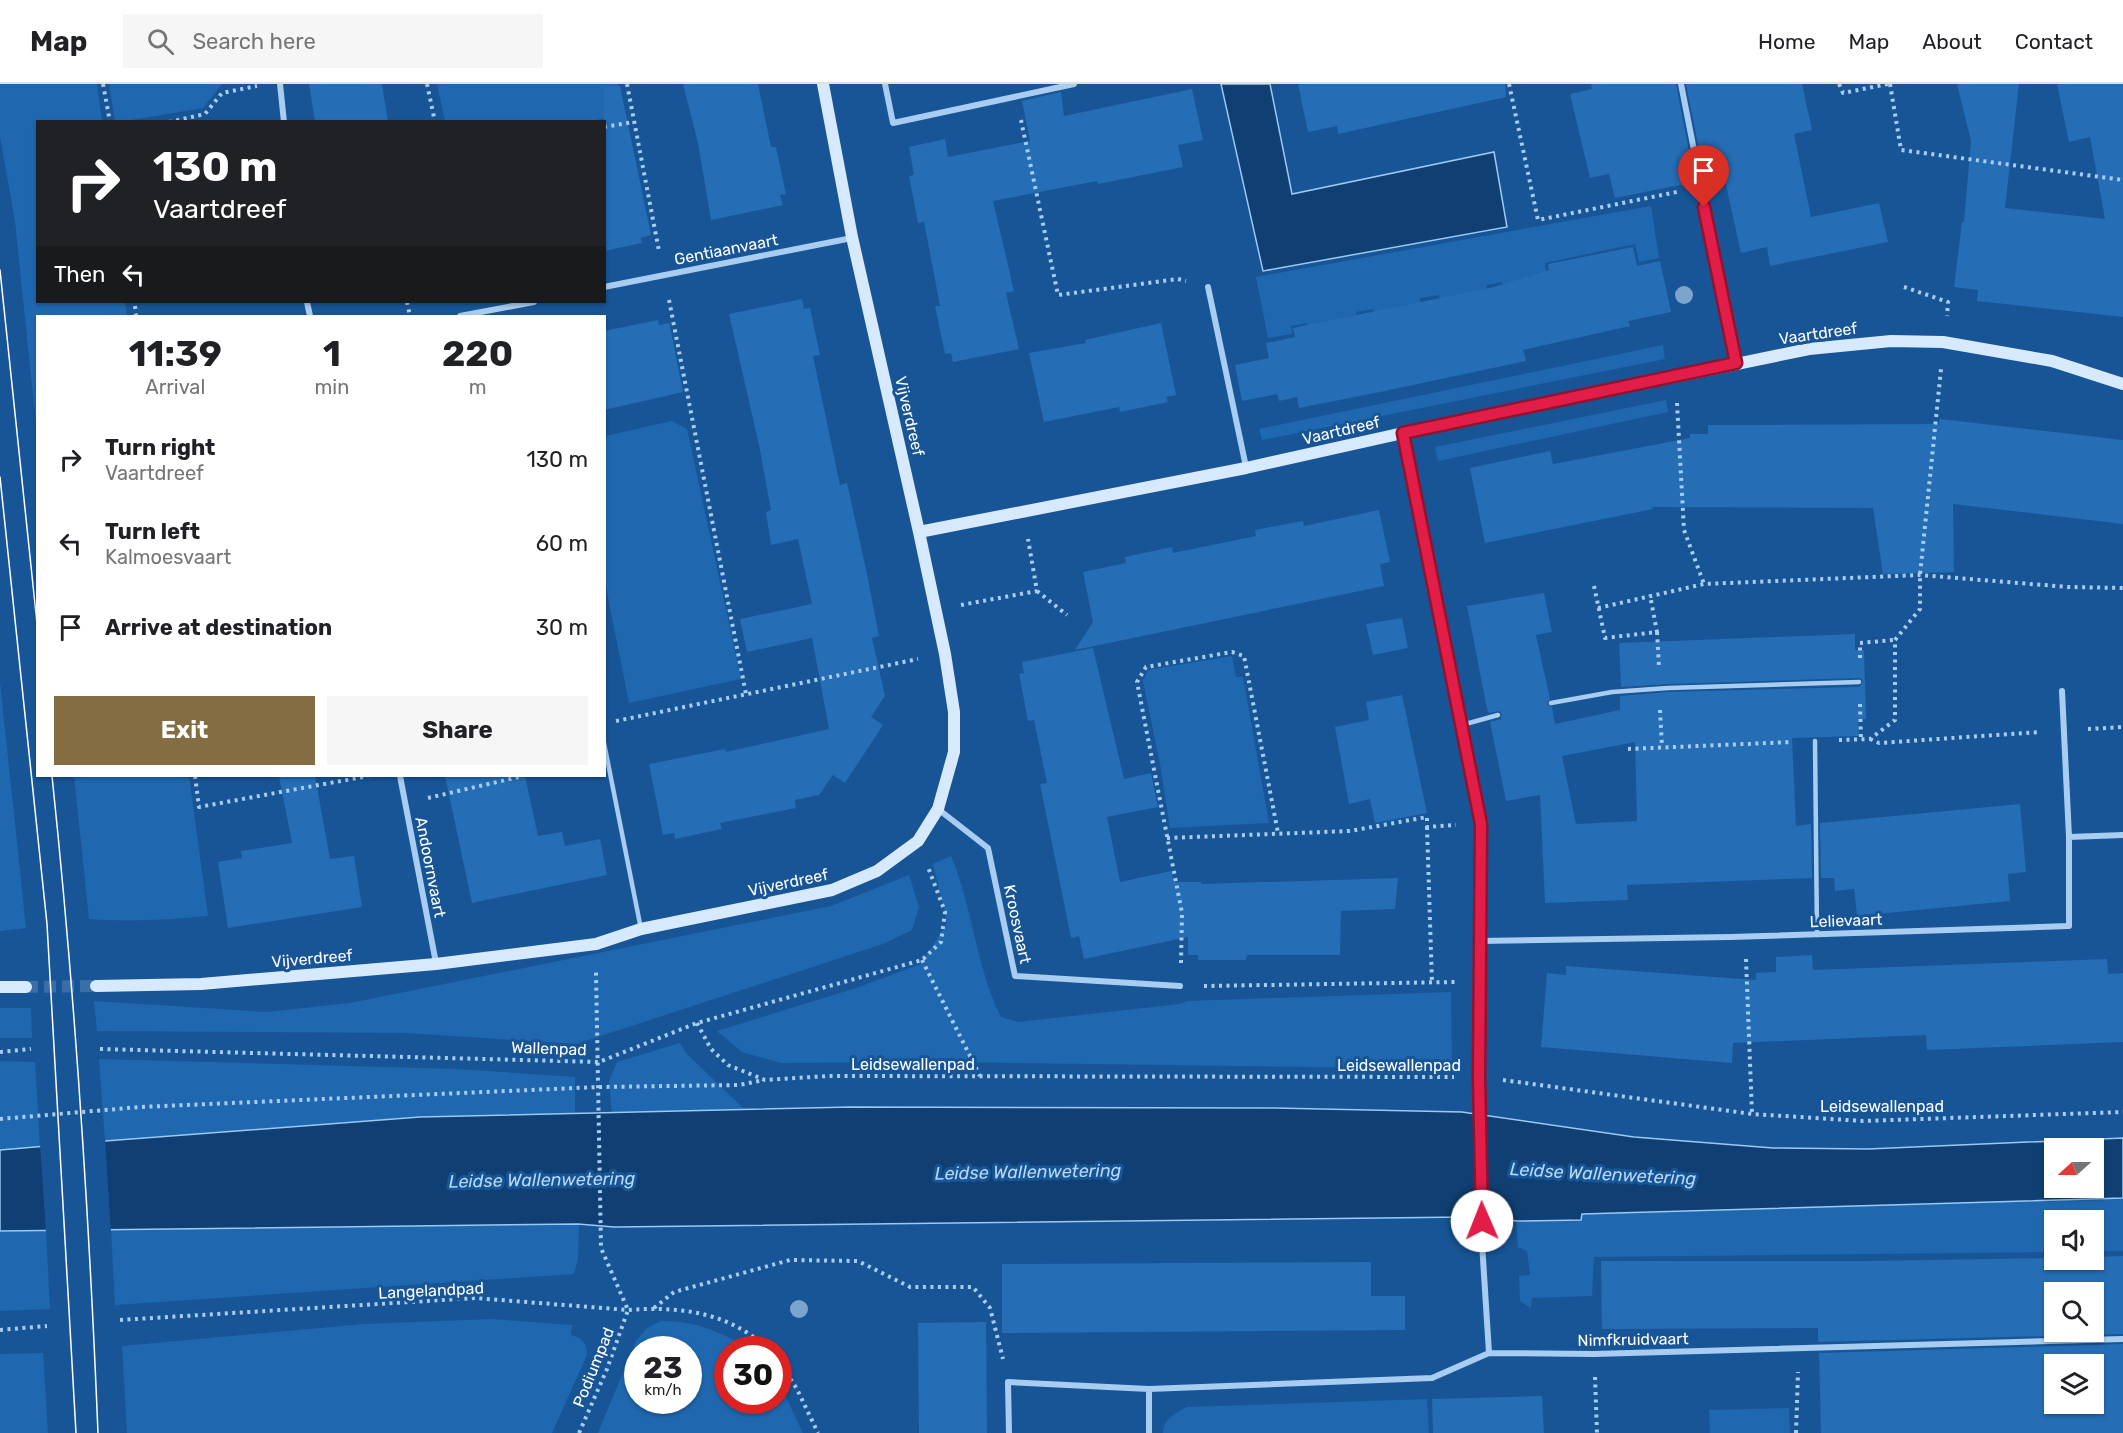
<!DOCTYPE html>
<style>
:root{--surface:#fff;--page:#f6f6f6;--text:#202124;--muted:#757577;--line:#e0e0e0;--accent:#846d43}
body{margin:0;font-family:Rubik,sans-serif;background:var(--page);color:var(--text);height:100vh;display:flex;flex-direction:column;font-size:22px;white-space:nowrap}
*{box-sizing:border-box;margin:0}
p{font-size:20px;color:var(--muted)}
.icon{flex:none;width:33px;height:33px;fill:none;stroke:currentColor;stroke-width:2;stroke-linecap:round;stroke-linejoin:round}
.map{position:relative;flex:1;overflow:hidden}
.side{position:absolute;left:36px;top:231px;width:570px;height:462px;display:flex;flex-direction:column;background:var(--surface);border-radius:0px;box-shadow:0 2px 4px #0004}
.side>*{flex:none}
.banner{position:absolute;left:36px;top:36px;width:570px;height:183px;border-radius:0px;box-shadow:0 2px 4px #0004;background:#202124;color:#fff;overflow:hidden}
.needle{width:39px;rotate:249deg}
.buttons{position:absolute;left:2044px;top:1054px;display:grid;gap:12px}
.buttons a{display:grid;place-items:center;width:60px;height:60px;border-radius:0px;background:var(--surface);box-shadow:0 2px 4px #0004;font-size:30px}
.speed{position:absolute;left:624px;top:1252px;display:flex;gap:12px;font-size:30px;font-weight:700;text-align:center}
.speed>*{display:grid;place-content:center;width:78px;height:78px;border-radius:50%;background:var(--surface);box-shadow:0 2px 4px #0004;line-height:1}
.speed small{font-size:15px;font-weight:400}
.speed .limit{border:9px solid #d22;background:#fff;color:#111}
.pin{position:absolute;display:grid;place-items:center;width:51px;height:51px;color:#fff;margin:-62px -26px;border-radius:50% 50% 50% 0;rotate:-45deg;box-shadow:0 0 6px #0007}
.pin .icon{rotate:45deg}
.me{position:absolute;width:66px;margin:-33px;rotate:359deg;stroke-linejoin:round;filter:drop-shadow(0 0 4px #0008)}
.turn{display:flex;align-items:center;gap:21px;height:126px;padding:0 18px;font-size:27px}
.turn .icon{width:78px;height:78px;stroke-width:2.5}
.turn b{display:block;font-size:42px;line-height:51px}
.then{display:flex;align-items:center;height:57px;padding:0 18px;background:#0003;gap:12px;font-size:22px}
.eta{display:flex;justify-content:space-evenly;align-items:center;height:102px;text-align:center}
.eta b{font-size:36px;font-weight:700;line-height:42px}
.cta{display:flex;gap:12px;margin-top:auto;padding:12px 18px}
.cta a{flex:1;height:69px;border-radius:0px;background:var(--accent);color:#fff;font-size:24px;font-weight:700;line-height:69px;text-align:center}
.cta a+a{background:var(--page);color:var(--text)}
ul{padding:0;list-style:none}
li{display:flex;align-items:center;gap:18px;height:84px;padding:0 18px}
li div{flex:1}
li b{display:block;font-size:22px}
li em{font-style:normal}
header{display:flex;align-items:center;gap:36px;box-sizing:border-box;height:84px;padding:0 30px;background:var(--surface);border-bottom:2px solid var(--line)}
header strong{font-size:28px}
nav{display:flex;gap:33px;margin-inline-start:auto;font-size:21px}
.search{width:420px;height:54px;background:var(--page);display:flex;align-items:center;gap:15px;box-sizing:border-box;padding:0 21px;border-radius:0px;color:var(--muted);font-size:22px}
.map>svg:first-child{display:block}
.green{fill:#1f68af;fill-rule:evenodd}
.water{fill:#0f3f73;stroke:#9bc9f4;stroke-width:1.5;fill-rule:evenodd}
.pier{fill:#175596}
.building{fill:#256db4;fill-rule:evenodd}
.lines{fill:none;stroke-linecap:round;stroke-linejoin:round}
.secondary-tunnel{stroke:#3a6ea6;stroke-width:12;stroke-dasharray:12 6;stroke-linecap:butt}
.path{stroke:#a8cdf1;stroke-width:4;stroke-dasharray:3 4.5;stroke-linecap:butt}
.lane{stroke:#a8cdf1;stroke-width:4.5}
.street{stroke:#a8cdf1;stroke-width:6}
.secondary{stroke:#d7e9fc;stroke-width:12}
.tram{stroke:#fff;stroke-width:1.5}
.tree{fill:#7ca5ce}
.route-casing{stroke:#92132f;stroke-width:15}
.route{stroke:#e11d48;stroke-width:10}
.labels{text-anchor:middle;stroke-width:6;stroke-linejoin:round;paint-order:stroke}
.street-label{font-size:16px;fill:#fff;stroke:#175596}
.water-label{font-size:18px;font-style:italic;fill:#b5d7f8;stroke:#175596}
</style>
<header>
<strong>Map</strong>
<div class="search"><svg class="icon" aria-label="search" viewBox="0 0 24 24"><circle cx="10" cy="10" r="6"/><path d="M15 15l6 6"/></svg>Search here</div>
<nav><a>Home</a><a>Map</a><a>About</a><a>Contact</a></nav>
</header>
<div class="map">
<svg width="2123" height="1349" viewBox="0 0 2123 1349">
<rect width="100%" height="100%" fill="#175596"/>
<path class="green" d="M 0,0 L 97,0 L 102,37 L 38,38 L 38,218 L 125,218 L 127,232 L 38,232 L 37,350 L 15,137 L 0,53 Z
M 109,0 L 222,0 L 203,24 L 126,37 L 115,38 Z
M 437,0 L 617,0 L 625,30 L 587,38 L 445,37 Z
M 1651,122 L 1659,174 L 1639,178 L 1635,160 L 1545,179 L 1547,197 L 1503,207 L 1502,198 L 1486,201 L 1487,209 L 1440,219 L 1439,211 L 1420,214 L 1420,223 L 1374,234 L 1373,225 L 1356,228 L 1357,236 L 1308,247 L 1307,239 L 1291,242 L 1292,250 L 1268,254 L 1256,193 Z
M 1663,261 L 1665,275 L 1262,356 L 1259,345 Z
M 1666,316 L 1668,328 L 1438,377 L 1435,363 Z
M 672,337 L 687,345 L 741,595 L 629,619 L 605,498 L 605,352 Z
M 1232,572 L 1236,593 L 1243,593 L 1269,739 L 1170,744 L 1160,680 L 1143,597 L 1148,586 Z
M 0,598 L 26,844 L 0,847 Z
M 74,692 L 189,692 L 208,832 C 168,836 128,838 89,835 Z
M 951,772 C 973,824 976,883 1001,933 L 1018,938 L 1180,920 L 1187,917 L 1451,908 L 1452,985 L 940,978 L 781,979 L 742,968 L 717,947 L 856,904 L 921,880 L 947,839 L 933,780 Z
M 909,791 L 919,823 L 912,846 L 883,860 L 576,960 L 406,949 L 97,947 L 94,917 L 266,928 L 350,919 L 831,822 Z
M 0,924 L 31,924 L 32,954 L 0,954 Z
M 680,959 L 686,969 L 745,1026 L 612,1029 L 609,997 L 617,978 Z
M 99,975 L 458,985 L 575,993 L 575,1030 L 420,1033 L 105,1057 Z
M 0,977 L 35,978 L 40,1063 L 0,1066 Z
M 2123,1113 L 2123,1167 L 2094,1167 L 2094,1137 L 2055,1137 L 2055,1168 L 1594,1173 L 1592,1212 L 1532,1214 L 1531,1224 L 1520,1217 L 1519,1192 L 1530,1191 L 1527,1167 L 1518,1163 L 1516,1137 L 1581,1136 L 1581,1130 Z
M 579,1140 L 578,1175 L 574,1190 L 115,1221 L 111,1145 Z
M 46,1146 L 50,1225 L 0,1227 L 0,1147 Z
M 492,1235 L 572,1241 L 571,1251 C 583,1254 587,1259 587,1271 L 552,1349 L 127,1349 L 122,1262 L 364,1240 Z
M 661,1237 C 695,1237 719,1247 748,1264 L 750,1266 L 728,1266 L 728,1317 L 778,1317 L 779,1299 L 803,1349 L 598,1349 L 636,1257 L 647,1244 ZM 638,1266 L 688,1266 L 688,1317 L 638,1317 Z
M 43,1269 L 48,1349 L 0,1349 L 0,1270 Z
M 1427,1315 L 1429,1349 L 1163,1349 C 1163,1334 1176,1329 1187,1323 Z
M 1789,1324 L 1790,1349 L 1710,1349 L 1709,1326 Z"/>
<path class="water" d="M 1221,0 L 1270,0 L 1292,110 L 1494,68 L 1507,143 L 1263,187 Z
M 851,1023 L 1275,1024 L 1462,1028 L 1634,1053 L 1773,1064 L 1868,1065 L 2123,1054 L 2123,1114 L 1582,1130 L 1581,1136 L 1519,1137 L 1465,1133 L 614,1143 L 578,1140 L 0,1147 L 0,1066 L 105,1057 L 420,1033 ZM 2055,1065 L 2094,1065 L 2094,1104 L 2055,1104 Z"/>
<path class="pier" d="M 105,1054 L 111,1148 L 46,1149 L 40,1060 Z"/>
<path class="building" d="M 309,0 L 382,0 L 388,38 L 315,38 Z
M 683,0 L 758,0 L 771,63 L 776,63 L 786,110 L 780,111 L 783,121 L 711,136 L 698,59 Z
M 1298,0 L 1505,0 L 1506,13 L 1338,50 L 1337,42 L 1308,48 Z
M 1591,0 L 1676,0 L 1695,98 L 1615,114 L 1609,90 L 1590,94 L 1570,10 L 1592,5 Z
M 1686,0 L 1802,0 L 1812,46 L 1794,50 L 1811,133 L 1879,119 L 1888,158 L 1770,182 L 1767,163 L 1741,169 L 1724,92 L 1705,95 Z
M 1957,0 L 2019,0 L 2005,124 L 2105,135 L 2090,53 L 2069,58 L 2057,0 L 2123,0 L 2123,233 L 1977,217 L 1978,206 L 1954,203 L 1962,138 L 1964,138 L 1971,57 Z
M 620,2 L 651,151 L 641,154 L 642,159 L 604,167 L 604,3 Z
M 1192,5 L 1203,56 L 1178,61 L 1183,83 L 1098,100 L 1097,97 L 993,117 L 1014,207 L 1006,209 L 1019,265 L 953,278 L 951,269 L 945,270 L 935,222 L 940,222 L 924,138 L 918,139 L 909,92 L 914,91 L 909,63 L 945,55 L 948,73 L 1030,57 L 1022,17 L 1061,8 L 1064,32 Z
M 1633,163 L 1637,182 L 1660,177 L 1671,228 L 1628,237 L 1630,242 L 1523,266 L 1526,277 L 1380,308 L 1299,324 L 1297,313 L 1279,317 L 1277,310 L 1242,317 L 1235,281 L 1269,274 L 1266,259 L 1295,253 L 1293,244 L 1494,203 L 1549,186 L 1548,180 Z
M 802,215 L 804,225 L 810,224 L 820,271 L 813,272 L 840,401 L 847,399 L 867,490 L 879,552 L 872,554 L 885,612 L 871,633 L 883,641 L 845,699 L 833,691 L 819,711 L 795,716 L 796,724 L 720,739 L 722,745 L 675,755 L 674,749 L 663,751 L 649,680 L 725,665 L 726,668 L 829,645 L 812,554 L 747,568 L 740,535 L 812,520 L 798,455 L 771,461 L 766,428 L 771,426 L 759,361 L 729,230 Z
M 658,236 L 659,241 L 669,239 L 670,242 L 683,308 L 604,326 L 604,247 Z
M 1161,239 L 1176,311 L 1166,313 L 1168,318 L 1120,328 L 1119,323 L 1044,338 L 1029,269 L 1086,259 L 1085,256 Z
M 1940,335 L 2123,356 L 2123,440 L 1953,420 L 1954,488 L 1883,490 L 1873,424 L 1652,423 L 1653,425 L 1485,459 L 1470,384 L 1550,367 L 1553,380 L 1690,354 L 1690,350 L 1708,350 L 1708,341 L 1939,340 Z
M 1379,426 L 1390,478 L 1380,480 L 1384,502 L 1075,566 L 1093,538 L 1083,488 L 1126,479 L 1125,473 L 1172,463 L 1173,469 L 1256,452 L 1255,446 L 1303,437 L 1304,442 Z
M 1544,509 L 1552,548 L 1536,551 L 1550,615 L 1547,620 L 1552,623 L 1555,640 L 1620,626 L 1620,612 L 1668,608 L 1859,603 L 1863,598 L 1862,595 L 1859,594 L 1668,600 L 1621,603 L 1619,559 L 1855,550 L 1855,566 L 1864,566 L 1866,635 L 1858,635 L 1859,652 L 1792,654 L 1796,742 L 1811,740 L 1812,794 L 1627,801 L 1628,816 L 1545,819 L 1540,711 L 1506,717 L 1490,638 L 1501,635 L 1502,630 L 1499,627 L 1489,629 L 1487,625 L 1467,522 ZM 1635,658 L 1637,737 L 1576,740 L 1562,672 Z
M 1402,534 L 1408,564 L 1373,571 L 1366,540 Z
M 1093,564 L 1124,695 L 1151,689 L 1158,723 L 1107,733 L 1120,798 L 1171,787 L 1174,798 L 1201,798 L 1201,800 L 1398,794 L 1395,825 L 1341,827 L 1340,871 L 1247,871 L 1246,876 L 1198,876 L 1198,871 L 1188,871 L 1188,853 L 1084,875 L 1079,852 L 1071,854 L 1040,700 L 1047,699 L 1034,636 L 1028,637 L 1019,590 L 1024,589 L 1022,578 Z
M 1402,611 L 1427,729 L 1375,739 L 1370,715 L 1349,720 L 1335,643 L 1369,636 L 1366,618 Z
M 279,692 L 315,692 L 330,775 L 354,772 L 362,823 L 228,844 L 218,778 L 242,774 L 241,767 L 292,759 Z
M 445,692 L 525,692 L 538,752 L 562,748 L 565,762 L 600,755 L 607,791 L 472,819 Z
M 2020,720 L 2026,788 L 2008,790 L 2010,817 L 1857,832 L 1854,805 L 1835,807 L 1834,794 L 1821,794 L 1820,739 Z
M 1812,871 L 1813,886 L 2107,875 L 2108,890 L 2123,889 L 2123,958 L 1927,966 L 1926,951 L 1733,959 L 1732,979 L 1541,963 L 1547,889 L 1566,891 L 1566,882 L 1756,896 L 1756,889 L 1776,888 L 1776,873 Z
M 2123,1172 L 2123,1250 L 1818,1258 L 1818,1244 L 1602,1245 L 1601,1177 L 1867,1177 L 2055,1174 L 2055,1176 L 2094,1176 L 2094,1173 ZM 2055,1209 L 2094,1209 L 2094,1248 L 2055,1248 Z
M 1371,1178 L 1371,1212 L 1405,1212 L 1405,1246 L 1002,1249 L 1002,1180 Z
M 986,1238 L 987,1349 L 919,1349 L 918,1239 Z
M 2123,1260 L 2123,1349 L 1821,1349 L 1819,1269 ZM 2055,1281 L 2094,1281 L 2094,1320 L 2055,1320 Z
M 1542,1312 L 1544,1349 L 1433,1349 L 1432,1315 Z"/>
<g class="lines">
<path class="secondary-tunnel" d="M 26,903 L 96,902"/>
<path class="path" d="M 103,0 L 110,38
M 427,0 L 435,38
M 627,0 L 659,167
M 1509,0 L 1538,136 L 1677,108
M 1839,0 L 1843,9 L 1888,0
M 1890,0 L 1901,66 L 2123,96
M 1021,36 L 1058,211 L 1178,195 L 1186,197
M 169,38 L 205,30 L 222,9 L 257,2
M 604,43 L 633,38
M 1904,203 L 1948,218 L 1947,232
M 669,216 L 746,610
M 407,218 L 410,232
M 135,222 L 136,232
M 1677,319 L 1684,446 L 1704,500
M 1594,502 L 1605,554 L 1657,548 L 1650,511
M 1037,507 L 1067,531
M 961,521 L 1037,507 L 1028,455
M 1598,524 L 1704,500 L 1920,491 L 2068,503 L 2123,504
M 1657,548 L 1659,583
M 604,563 L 604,565
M 1860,574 L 1860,559 L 1894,556
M 1860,620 L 1861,655
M 1660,626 L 1662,663
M 616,637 L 918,575
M 2088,645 L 2123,643
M 1870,655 L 1879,659 L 2041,648
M 1839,656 L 1870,655 L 1895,636 L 1895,556 L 1920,525 L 1920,491 L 1941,285
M 1628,665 L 1792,658
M 195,692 L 199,723 L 368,692
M 428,714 L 523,692
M 1427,743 L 1432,900
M 1167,754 L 1350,747 L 1427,733 L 1427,743 L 1456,741
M 1746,875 L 1752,1030
M 922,876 L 980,992
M 1181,879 L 1182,829 L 1137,598 L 1146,583 L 1232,568 L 1244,572 L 1278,749
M 1204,902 L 1455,898
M 697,939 L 711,965 L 728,981 L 765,996 L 828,992 L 1454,993
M 100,965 L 599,978 L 697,939 L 922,876 L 941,858 L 945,828 L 928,783
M 0,968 L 31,965
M 1503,996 L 1752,1030 L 1863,1037 L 2123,1028
M 0,1035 L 140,1023 L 599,1003 L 739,1001 L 764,996
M 654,1224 L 674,1208 L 790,1176 L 858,1177 L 910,1203 L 973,1203 L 990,1224 L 1003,1275
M 120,1236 L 475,1214 L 628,1226 C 679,1222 731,1228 768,1266
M 0,1246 L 47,1242
M 778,1276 L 797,1305 L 818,1349
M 1595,1293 L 1597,1349
M 579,1349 L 607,1285 L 628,1226 L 601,1164 L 596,888
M 1796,1349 L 1798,1288"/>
<path class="lane" d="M 1551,619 L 1612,608 L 1668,604 L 1859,598
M 1462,641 L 1498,631
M 1815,657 L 1817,851
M 604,659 L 641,845"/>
<path class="street" d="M 280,0 L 284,38
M 885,0 L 893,39 L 1074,0
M 1681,0 L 1736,280
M 604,203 L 852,154
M 1208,203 L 1246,383
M 307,218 L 310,232
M 460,232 L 534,218
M 1403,349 L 1481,740 L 1478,993 L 1482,1159 L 1489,1269
M 2062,607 L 2069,753
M 400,692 L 436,879
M 938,725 L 988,764 L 1015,892 L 1180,902
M 1479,857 L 1730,853 L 2069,842 L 2069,753 L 2123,751
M 1149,1305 L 1149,1349
M 1009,1349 L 1008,1298 L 1149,1305 L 1432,1294 L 1489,1269 L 1594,1270 L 2123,1255"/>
<path class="secondary" d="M 919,448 L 1246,384 L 1403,349 L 1809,265 L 1891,257 L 1943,258 L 2052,277 L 2123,300
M 96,902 L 201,900 L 436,880 L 596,860 L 641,845 L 832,806 L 877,787 L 918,757 L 938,725 L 954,668 L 954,628 L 945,570 L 919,448 L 852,153 L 823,0
M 0,903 L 26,903"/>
<path class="tram" d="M 0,186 L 38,549
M 0,393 L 47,840 L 76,1349
M 52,692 C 75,910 89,1129 98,1349"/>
</g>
<g class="tree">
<circle cx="1684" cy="211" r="9"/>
<circle cx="799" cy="1225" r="9"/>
</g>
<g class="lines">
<g class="route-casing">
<path id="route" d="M 1482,1137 L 1479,993 L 1481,740 L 1403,349 L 1736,279 L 1704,123"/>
</g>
<use href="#route" class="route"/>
</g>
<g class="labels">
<g class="street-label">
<text transform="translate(726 165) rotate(-11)" y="6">Gentiaanvaart</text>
<text transform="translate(1818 249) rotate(-8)" y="6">Vaartdreef</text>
<text transform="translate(910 332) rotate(77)" y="6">Vijverdreef</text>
<text transform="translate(1341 346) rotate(-13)" y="6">Vaartdreef</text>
<text transform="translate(431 783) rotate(79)" y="6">Andoornvaart</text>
<text transform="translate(788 798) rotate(-12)" y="6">Vijverdreef</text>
<text transform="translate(1846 836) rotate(-2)" y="6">Lelievaart</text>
<text transform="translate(1018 840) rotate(78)" y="6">Kroosvaart</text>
<text transform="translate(312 874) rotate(-5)" y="6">Vijverdreef</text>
<text transform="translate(549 964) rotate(2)" y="6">Wallenpad</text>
<text x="913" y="986">Leidsewallenpad</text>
<text x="1399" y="987">Leidsewallenpad</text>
<text x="1882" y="1028">Leidsewallenpad</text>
<text transform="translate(431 1206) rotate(-3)" y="6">Langelandpad</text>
<text transform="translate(1633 1255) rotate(-1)" y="6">Nimfkruidvaart</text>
<text transform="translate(593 1283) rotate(-68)" y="6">Podiumpad</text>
</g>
<g class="water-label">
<text transform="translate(1028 1088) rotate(-1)" y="6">Leidse Wallenwetering</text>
<text transform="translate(1603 1090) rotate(3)" y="6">Leidse Wallenwetering</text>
<text transform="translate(542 1096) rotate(-1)" y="6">Leidse Wallenwetering</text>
</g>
</g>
</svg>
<div class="buttons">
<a><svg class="needle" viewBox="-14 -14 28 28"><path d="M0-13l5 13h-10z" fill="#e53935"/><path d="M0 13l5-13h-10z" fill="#757577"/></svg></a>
<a><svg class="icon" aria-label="sound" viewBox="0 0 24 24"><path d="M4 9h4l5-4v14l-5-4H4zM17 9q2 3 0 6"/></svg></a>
<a><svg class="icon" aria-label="search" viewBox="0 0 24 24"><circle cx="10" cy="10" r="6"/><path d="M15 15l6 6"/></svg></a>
<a><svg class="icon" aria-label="layers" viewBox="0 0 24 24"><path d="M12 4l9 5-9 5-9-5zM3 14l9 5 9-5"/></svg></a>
</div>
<div class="speed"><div>23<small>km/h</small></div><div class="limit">30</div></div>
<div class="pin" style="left:1704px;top:123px;background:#d93025"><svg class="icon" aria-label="arrive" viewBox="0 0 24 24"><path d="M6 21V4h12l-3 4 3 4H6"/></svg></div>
<svg class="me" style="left:1482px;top:1137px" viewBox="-20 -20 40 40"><circle r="19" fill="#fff"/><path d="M0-13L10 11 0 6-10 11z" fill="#e11d48"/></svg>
<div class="banner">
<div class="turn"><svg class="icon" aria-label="right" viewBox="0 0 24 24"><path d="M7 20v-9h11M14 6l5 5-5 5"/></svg><div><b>130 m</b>Vaartdreef</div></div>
<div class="then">Then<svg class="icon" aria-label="left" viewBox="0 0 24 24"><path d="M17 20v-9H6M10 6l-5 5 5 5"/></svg></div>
</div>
<section class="side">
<div class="eta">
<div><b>11:39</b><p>Arrival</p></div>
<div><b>1</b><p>min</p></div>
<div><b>220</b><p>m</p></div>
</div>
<ul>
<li><svg class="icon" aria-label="right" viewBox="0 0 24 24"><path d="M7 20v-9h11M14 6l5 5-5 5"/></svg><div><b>Turn right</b><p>Vaartdreef</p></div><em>130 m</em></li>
<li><svg class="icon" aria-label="left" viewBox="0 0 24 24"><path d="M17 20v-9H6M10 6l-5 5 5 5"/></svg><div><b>Turn left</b><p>Kalmoesvaart</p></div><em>60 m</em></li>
<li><svg class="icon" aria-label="arrive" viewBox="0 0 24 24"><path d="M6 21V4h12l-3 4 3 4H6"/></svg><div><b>Arrive at destination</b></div><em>30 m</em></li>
</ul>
<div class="cta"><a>Exit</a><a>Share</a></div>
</section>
</div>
